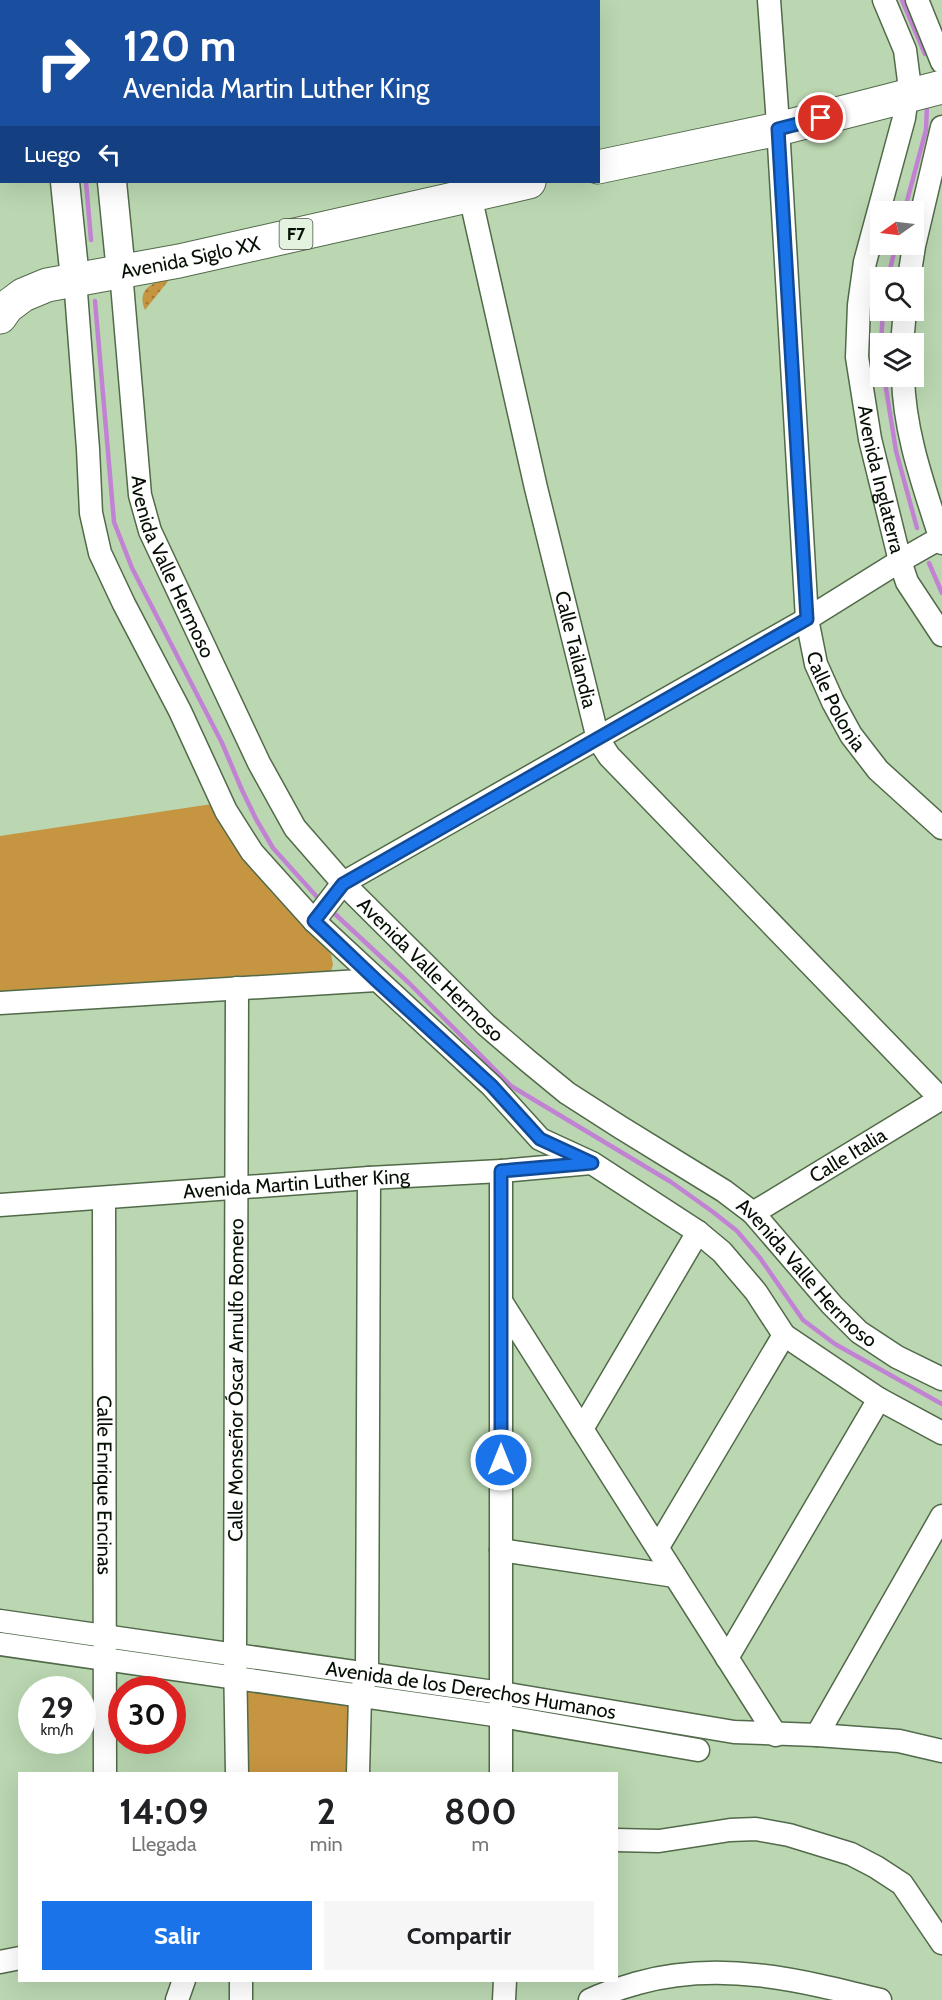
<!DOCTYPE html>
<html lang="es">
<meta charset="utf-8">
<style>
:root{--surface:#fff;--page:#f6f6f6;--text:#202124;--muted:#757577;--accent:#1a73e8}
body{margin:0;font-family:Cabin,sans-serif;background:var(--page);color:var(--text);height:100vh;display:flex;flex-direction:column;font-size:22px;white-space:nowrap}
*{box-sizing:border-box;margin:0}
p{font-size:20px;color:var(--muted)}
.icon{flex:none;width:33px;height:33px;fill:none;stroke:currentColor;stroke-width:2;stroke-linecap:round;stroke-linejoin:round}
.map{position:relative;flex:1;overflow:hidden}
.drawer{position:absolute;left:18px;top:1772px;width:600px;height:210px;display:flex;flex-direction:column;background:var(--surface);border-radius:0px;box-shadow:0 6px 24px #0002}
.drawer>*{flex:none}
.top-card{position:absolute;left:0px;top:0px;width:600px;height:183px;box-shadow:0 6px 24px #0002;background:#1a4fa0;color:#fff;overflow:hidden}
.needle{width:39px;rotate:256deg}
.tools{position:absolute;left:870px;top:201px;display:grid;gap:12px}
.tools a{display:grid;place-items:center;width:54px;height:54px;border-radius:0px;background:var(--surface);box-shadow:0 6px 24px #0002;font-size:30px}
.speed{position:absolute;left:18px;top:1676px;display:flex;gap:12px;font-size:30px;font-weight:700;text-align:center}
.speed>*{display:grid;place-content:center;width:78px;height:78px;border-radius:50%;background:var(--surface);box-shadow:0 6px 24px #0002;line-height:1}
.speed small{font-size:15px;font-weight:400}
.speed .limit{border:9px solid #d22;background:#fff;color:#111}
.pin{position:absolute;display:grid;place-items:center;width:51px;height:51px;color:#fff;margin:-26px;border:3px solid #fff;border-radius:50%;box-shadow:0 2px 6px #0007}
.me{position:absolute;width:66px;margin:-33px;rotate:0deg;stroke-linejoin:round;filter:drop-shadow(0 0 4px #0008)}
.turn{display:flex;align-items:center;gap:21px;height:126px;padding:0 24px;font-size:27px}
.turn .icon{width:78px;height:78px;stroke-width:2.5}
.turn b{display:block;font-size:42px;line-height:51px}
.then{display:flex;align-items:center;height:57px;padding:0 24px;background:#0003;gap:12px;font-size:22px}
.eta{display:flex;justify-content:space-evenly;align-items:center;height:102px;text-align:center}
.eta b{font-size:36px;font-weight:700;line-height:42px}
.button{display:flex;gap:12px;margin-top:auto;padding:12px 24px}
.button a{flex:1;height:69px;border-radius:0px;background:var(--accent);color:#fff;font-size:24px;font-weight:700;line-height:69px;text-align:center}
.button a+a{background:var(--page);color:var(--text)}
.map>svg:first-child{display:block}
.grass{fill:url(#grass-dots)}
.green{fill:#c69542}
.lines{fill:none;stroke-linecap:round;stroke-linejoin:round}
.stream{stroke:#c282d4;stroke-width:4.5}
.minor-casing{stroke:#516a49;stroke-width:25}
.major-casing{stroke:#516a49;stroke-width:31}
.highway-casing{stroke:#516a49;stroke-width:35}
.minor{stroke:#fff;stroke-width:22}
.major{stroke:#fff;stroke-width:28}
.highway{stroke:#fff;stroke-width:33}
.route-casing{stroke:#114b97;stroke-width:15}
.route{stroke:#1a73e8;stroke-width:10}
.labels{text-anchor:middle;stroke-width:4.5;stroke-linejoin:round;paint-order:stroke}
.shield{fill:#e4f3e0;stroke:#495346;stroke-width:1.5}
.shield-label{font-size:18px;font-weight:bold;fill:#060f04}
.street-label{font-size:20px;fill:#060f04;stroke:#e4f3e0}
</style>
<div class="map">
<svg width="942" height="2000" viewBox="0 0 942 2000">
<defs>
<pattern id="grass-dots" width="8" height="8" patternUnits="userSpaceOnUse" patternTransform="scale(1.5)"><rect width="8" height="8" fill="#c69542"/><path d="M2 2h.1M6 6h.1" fill="none" stroke="#9f7835" stroke-width="1.8" stroke-linecap="round"/></pattern>
</defs>
<rect width="100%" height="100%" fill="#bad7b1"/>
<path class="grass" d="M 169,280 L 145,310 C 136,290 152,281 169,280 Z"/>
<path class="green" d="M 212,804 L 257,875 L 274,895 L 331,954 L 333,965 L 330,974 L 0,1002 L 0,836 Z
M 247,1688 L 348,1703 L 351,1708 L 352,1773 L 244,1773 Z"/>
<g class="lines">
<path class="stream" d="M 71,0 L 71,2
M 902,0 L 925,54
M 86,182 L 91,240
M 904,212 L 926,130 L 927,105
M 888,278 L 896,244
M 95,301 L 114,522 L 132,568 L 222,743 L 242,790 L 256,819 L 273,848 L 317,897
M 881,344 L 883,310
M 884,376 L 896,451 L 917,528
M 929,563 L 942,593
M 335,914 L 409,983 L 511,1086 L 671,1182 L 713,1212 L 737,1231 L 760,1258 L 803,1320 L 835,1344 L 942,1404"/>
<g class="minor-casing">
<g id="minor">
<path d="M 421,0 L 421,2"/>
<path id="s1" d="M 769,0 L 777,110 L 807,619 L 816,664 L 833,702 L 851,735 L 878,770 L 942,828"/>
<path id="s2" d="M 884,0 L 905,50 L 909,81 L 904,118 L 865,262 L 859,305 L 857,357 L 870,439 L 900,561 L 907,582 L 942,635"/>
<path d="M 917,0 L 942,62"/>
<path d="M 202,2 L 203,0"/>
<path id="s3" d="M 467,182 L 536,488 L 598,739 L 609,756 L 941,1099"/>
<path id="s4" d="M 121,272 L 140,495 L 150,531 L 259,763 L 295,828 L 343,883 L 486,1025 L 528,1061 L 567,1093 L 620,1127 L 724,1191 L 753,1213 L 832,1305 L 859,1332 L 897,1357 L 942,1379"/>
<path d="M 909,278 L 914,246 L 942,127"/>
<path d="M 75,279 L 88,449 L 91,513 L 100,553 L 124,604 L 180,711 L 226,811 L 252,852 L 314,921 L 492,1086 L 540,1139 L 592,1163 L 698,1232 L 722,1252 L 756,1292 L 784,1335 L 879,1399 L 942,1433"/>
<path d="M 902,344 L 905,310"/>
<path d="M 903,376 C 904,434 925,489 942,543"/>
<path d="M 314,921 L 343,883 L 807,619 L 900,561 L 942,537"/>
<path d="M 0,1003 L 376,980"/>
<path d="M 501,1171 L 501,1773"/>
<path id="s5" d="M 104,1199 L 105,1773"/>
<path id="s6" d="M 0,1205 L 369,1178 L 501,1171 L 591,1163"/>
<path id="s7" d="M 753,1213 L 942,1098"/>
<path d="M 502,1303 L 776,1735"/>
<path d="M 582,1429 L 698,1232"/>
<path d="M 658,1547 L 784,1335"/>
<path d="M 501,1550 L 675,1576"/>
<path id="s8" d="M 0,1621 L 501,1693 L 734,1732 L 817,1735 L 899,1741 L 942,1751"/>
<path d="M 0,1644 L 501,1716 L 698,1750"/>
<path d="M 727,1658 L 879,1399"/>
<path d="M 817,1735 L 942,1516"/>
<path id="s9" d="M 237,1773 L 235,1656 L 237,988"/>
<path d="M 358,1773 L 360,1696 L 367,1674 L 369,1178"/>
<path d="M 616,1840 L 659,1841 L 730,1830 L 756,1829 L 789,1835 L 851,1854 L 876,1867 L 902,1884 L 942,1943"/>
<path d="M 0,1962 L 20,1958"/>
<path d="M 241,1980 L 241,2000"/>
<path d="M 177,2000 L 184,1980"/>
<path d="M 504,2000 L 505,1980"/>
<path d="M 590,2000 C 606,1992 621,1988 638,1983 C 720,1960 800,1980 880,2000"/>
</g>
</g>
<g class="major-casing">
<path id="major" d="M 50,0 L 50,2
M 96,0 L 96,2
M 65,182 L 75,279
M 112,182 L 121,272"/>
</g>
<g class="highway-casing">
<g id="highway">
<path d="M 598,167 L 778,129 L 942,87"/>
<path id="s10" d="M 0,317 L 7,307 L 23,295 L 47,285 L 179,261 L 529,182"/>
</g>
</g>
<use href="#minor" class="minor"/>
<use href="#major" class="major"/>
<use href="#highway" class="highway"/>
</g>
<g class="lines">
<g class="route-casing">
<path id="route" d="M 501,1460 L 501,1171 L 592,1163 L 540,1139 L 492,1086 L 376,980 L 314,921 L 343,884 L 807,619 L 778,129 L 821,118"/>
</g>
<use href="#route" class="route"/>
</g>
<g class="labels">
<rect class="shield" x="279.5" y="219" width="33" height="30" rx="4.5"/>
<g class="shield-label">
<text x="296" y="240">F7</text>
</g>
<g class="street-label">
<text dy="7" stroke="none"><textPath href="#s10" startOffset="204">Avenida Siglo XX</textPath></text>
<text dy="7" stroke="none"><textPath href="#s2" startOffset="492">Avenida Inglaterra</textPath></text>
<text dy="7" stroke="none"><textPath href="#s4" startOffset="302">Avenida Valle Hermoso</textPath></text>
<text dy="7" stroke="none"><textPath href="#s3" startOffset="480">Calle Tailandia</textPath></text>
<text dy="7" stroke="none"><textPath href="#s1" startOffset="708">Calle Polonia</textPath></text>
<text dy="7" stroke="none"><textPath href="#s4" startOffset="788">Avenida Valle Hermoso</textPath></text>
<text dy="7" stroke="none"><textPath href="#s7" startOffset="111">Calle Italia</textPath></text>
<text dy="7" stroke="none"><textPath href="#s6" startOffset="297">Avenida Martin Luther King</textPath></text>
<text dy="7" stroke="none"><textPath href="#s4" startOffset="1274">Avenida Valle Hermoso</textPath></text>
<text dy="7" stroke="none"><textPath href="#s9" startOffset="393">Calle Monseñor Óscar Arnulfo Romero</textPath></text>
<text dy="7" stroke="none"><textPath href="#s5" startOffset="286">Calle Enrique Encinas</textPath></text>
<text dy="7" stroke="none"><textPath href="#s8" startOffset="476">Avenida de los Derechos Humanos</textPath></text>
</g>
</g>
</svg>
<div class="tools">
<a><svg class="needle" viewBox="-14 -14 28 28"><path d="M0-13l5 13h-10z" fill="#e53935"/><path d="M0 13l5-13h-10z" fill="#757577"/></svg></a>
<a><svg class="icon" aria-label="search" viewBox="0 0 24 24"><circle cx="10" cy="10" r="6"/><path d="M15 15l6 6"/></svg></a>
<a><svg class="icon" aria-label="layers" viewBox="0 0 24 24"><path d="M12 4l9 5-9 5-9-5zM3 14l9 5 9-5"/></svg></a>
</div>
<div class="speed"><div>29<small>km/h</small></div><div class="limit">30</div></div>
<div class="pin" style="left:821px;top:118px;background:#d93025"><svg class="icon" aria-label="arrive" viewBox="0 0 24 24"><path d="M6 21V4h12l-3 4 3 4H6"/></svg></div>
<svg class="me" style="left:501px;top:1460px" viewBox="-20 -20 40 40"><circle r="17" fill="#1a73e8" stroke="#fff" stroke-width="3"/><path d="M0-11L8 9 0 5-8 9z" fill="#fff"/></svg>
<div class="top-card">
<div class="turn"><svg class="icon" aria-label="right" viewBox="0 0 24 24"><path d="M7 20v-9h11M14 6l5 5-5 5"/></svg><div><b>120 m</b>Avenida Martin Luther King</div></div>
<div class="then">Luego<svg class="icon" aria-label="left" viewBox="0 0 24 24"><path d="M17 20v-9H6M10 6l-5 5 5 5"/></svg></div>
</div>
<section class="drawer">
<div class="eta">
<div><b>14:09</b><p>Llegada</p></div>
<div><b>2</b><p>min</p></div>
<div><b>800</b><p>m</p></div>
</div>
<div class="button"><a>Salir</a><a>Compartir</a></div>
</section>
</div>
